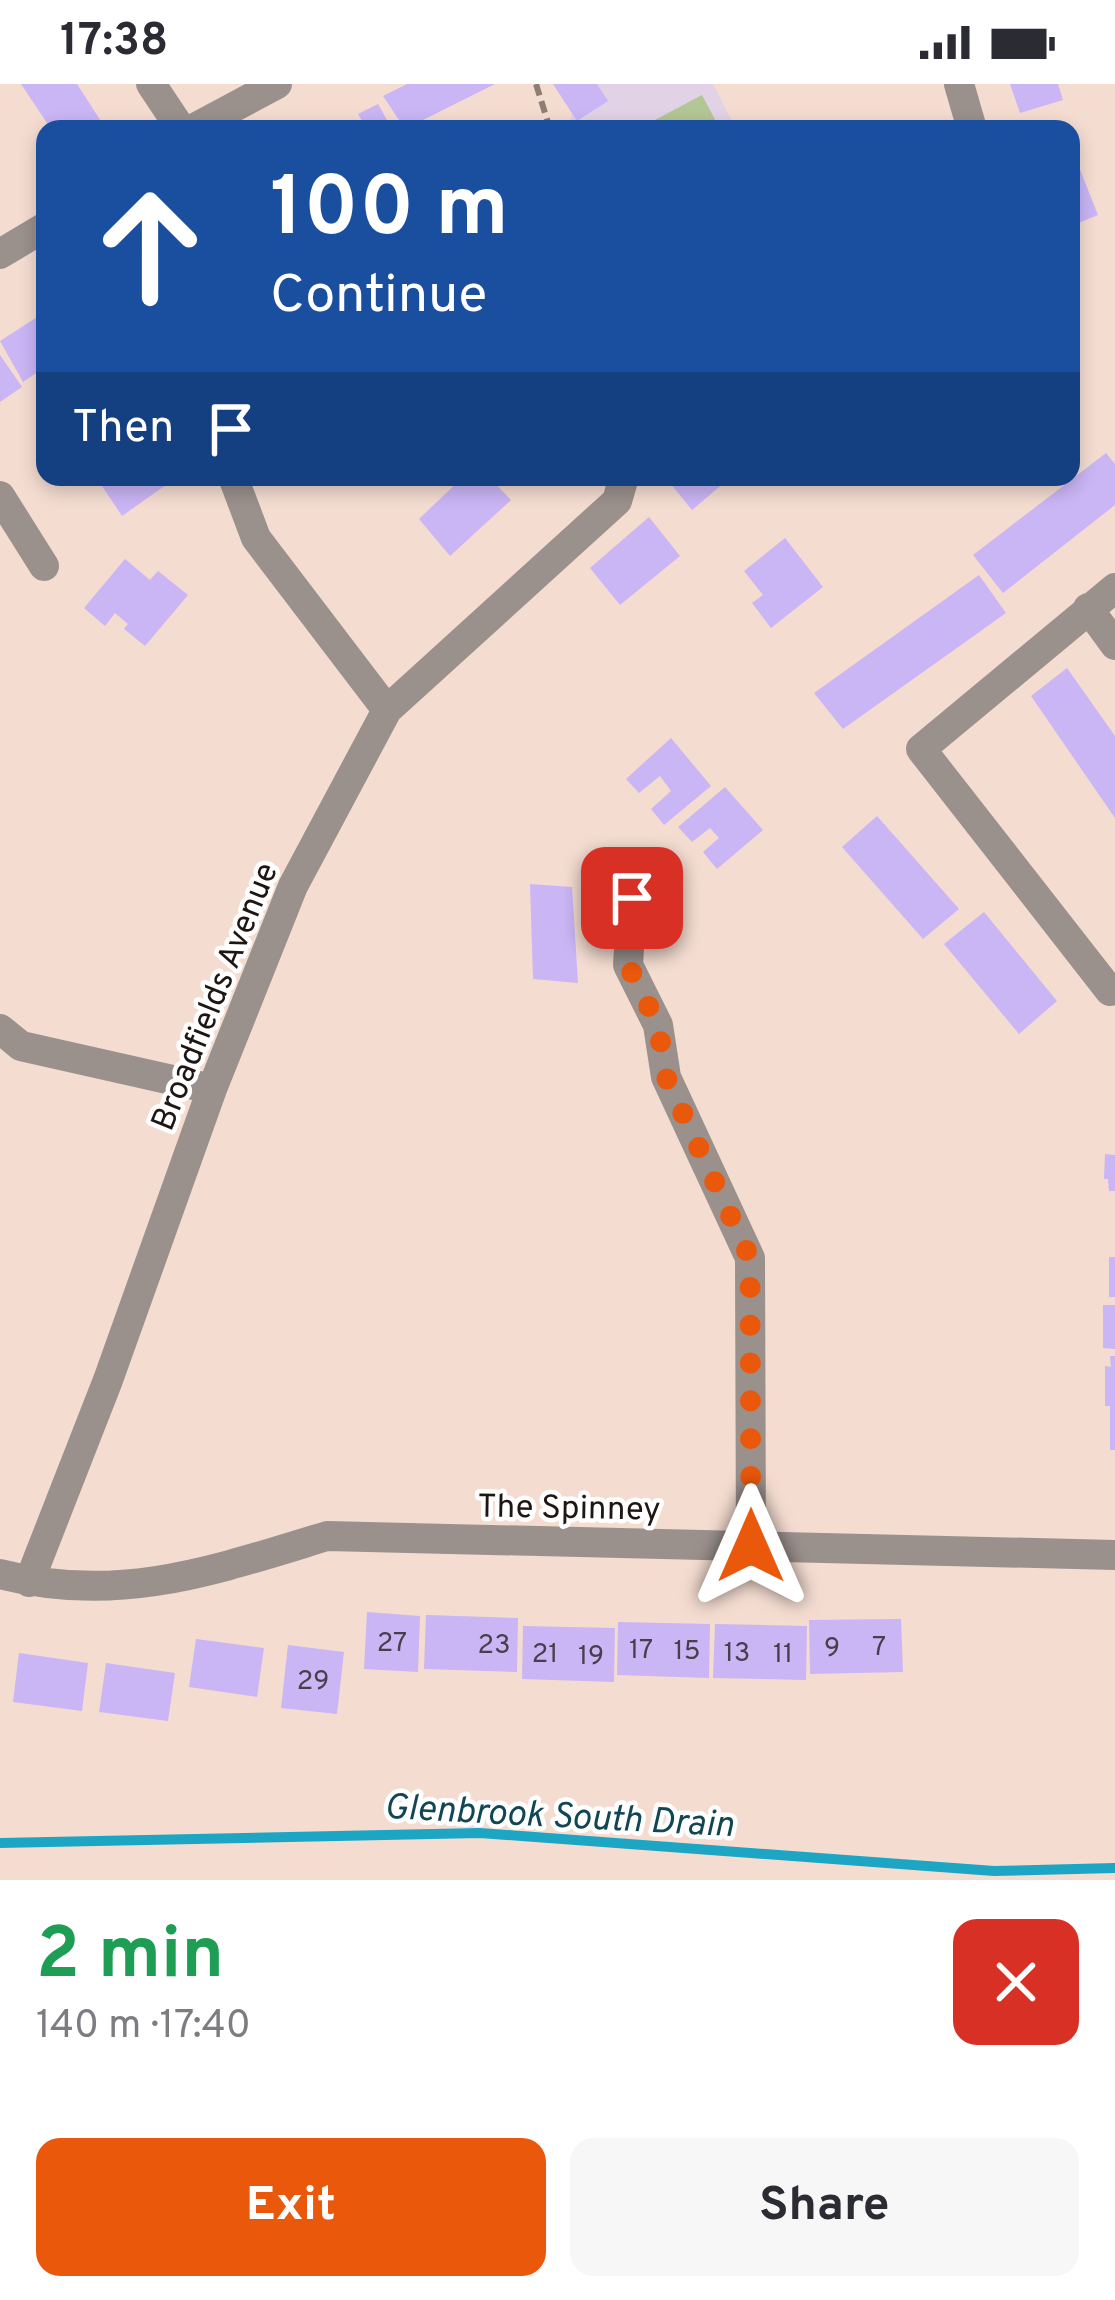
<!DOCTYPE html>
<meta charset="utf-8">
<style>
:root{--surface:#fff;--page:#f7f7f7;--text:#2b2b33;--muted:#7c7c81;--accent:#ea580c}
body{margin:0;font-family:Overpass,sans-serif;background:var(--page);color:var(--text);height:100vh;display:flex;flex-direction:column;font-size:45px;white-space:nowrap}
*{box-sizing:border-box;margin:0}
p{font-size:39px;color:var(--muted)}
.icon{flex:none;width:66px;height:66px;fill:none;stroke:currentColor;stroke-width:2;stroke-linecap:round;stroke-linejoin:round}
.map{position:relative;height:1796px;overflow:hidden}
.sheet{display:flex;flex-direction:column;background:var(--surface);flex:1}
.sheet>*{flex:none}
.hud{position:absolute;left:36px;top:36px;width:1044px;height:366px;border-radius:24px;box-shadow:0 6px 18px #0003;background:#1a4fa0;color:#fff;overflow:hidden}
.pin{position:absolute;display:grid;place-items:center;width:102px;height:102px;color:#fff;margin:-51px;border-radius:24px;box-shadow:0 6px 18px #0006}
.me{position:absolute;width:132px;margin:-66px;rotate:0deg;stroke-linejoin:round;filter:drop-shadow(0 0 9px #0008)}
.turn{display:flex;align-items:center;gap:42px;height:252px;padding:0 36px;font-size:54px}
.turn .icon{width:156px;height:156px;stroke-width:2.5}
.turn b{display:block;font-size:84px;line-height:102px}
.then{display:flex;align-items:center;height:114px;padding:0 36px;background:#0003;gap:24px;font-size:45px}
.round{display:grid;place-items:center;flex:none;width:126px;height:126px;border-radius:24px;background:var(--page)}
.head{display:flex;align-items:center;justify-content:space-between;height:204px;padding:0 36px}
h1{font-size:72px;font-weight:700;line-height:90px;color:#1e9e55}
.primary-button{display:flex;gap:24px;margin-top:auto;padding:24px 36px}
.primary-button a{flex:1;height:138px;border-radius:24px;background:var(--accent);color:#fff;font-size:48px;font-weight:700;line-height:138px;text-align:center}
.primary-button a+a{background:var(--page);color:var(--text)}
.status{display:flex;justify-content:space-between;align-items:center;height:84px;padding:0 60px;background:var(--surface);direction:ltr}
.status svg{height:33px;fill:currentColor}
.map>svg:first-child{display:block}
.education{fill:#e1d2e5}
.green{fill:#b3c695}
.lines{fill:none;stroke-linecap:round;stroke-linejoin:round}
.stream{stroke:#1da6c4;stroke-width:10}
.building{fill:#cab5f5}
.path{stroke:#8d7d75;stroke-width:6;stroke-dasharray:12 6;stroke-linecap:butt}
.minor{stroke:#9a908c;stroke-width:30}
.route{stroke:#ea580c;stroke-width:21;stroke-dasharray:0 37.8}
.labels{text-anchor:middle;stroke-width:9;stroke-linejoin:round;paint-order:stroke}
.number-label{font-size:27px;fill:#493e4b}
.street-label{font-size:33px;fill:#1e1612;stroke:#fff}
.water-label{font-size:36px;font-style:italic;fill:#114754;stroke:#fff}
</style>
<div class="status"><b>17:38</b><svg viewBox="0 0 49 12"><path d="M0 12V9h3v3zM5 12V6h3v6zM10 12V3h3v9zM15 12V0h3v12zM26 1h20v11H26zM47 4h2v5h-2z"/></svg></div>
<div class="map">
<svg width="1115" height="1796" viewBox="0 0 1115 1796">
<rect width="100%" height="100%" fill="#f4dcd1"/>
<path class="education" d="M 556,0 L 713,0 L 736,45 L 568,45 L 573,25 Z"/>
<path class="green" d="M 702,11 L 720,45 L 638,45 Z"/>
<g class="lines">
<path class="stream" d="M 0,1759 L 480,1749 L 994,1787 L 1115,1784"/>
</g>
<path class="building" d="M 21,0 L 77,0 L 106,45 L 51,45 Z
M 407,0 L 495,0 L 405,45 L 383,12 Z
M 553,0 L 597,0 L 608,17 L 577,37 Z
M 1010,0 L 1058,0 L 1063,16 L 1020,29 Z
M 378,20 L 392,45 L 367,45 L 358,30 Z
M 1077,78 L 1098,131 L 1071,142 L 1071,80 Z
M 45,228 L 45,283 L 23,298 L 0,257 Z
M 0,271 L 22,303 L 0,318 Z
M 1106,369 L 1115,380 L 1115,421 L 1003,509 L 973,471 Z
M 103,393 L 161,393 L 166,401 L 122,432 L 98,396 Z
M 463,393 L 489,393 L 511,416 L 450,472 L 419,435 Z
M 665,393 L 731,393 L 692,426 Z
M 649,433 L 680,472 L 620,521 L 590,484 Z
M 785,454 L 823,503 L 771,544 L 752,519 L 763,511 L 744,487 Z
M 125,475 L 150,496 L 158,487 L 188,511 L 145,562 L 124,545 L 128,540 L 115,529 L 105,542 L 84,524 Z
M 979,491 L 1006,529 L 843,645 L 814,609 Z
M 1067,584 L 1115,652 L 1115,734 L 1031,612 Z
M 671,654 L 711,702 L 664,741 L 651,725 L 671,707 L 660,692 L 639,709 L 626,695 Z
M 725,703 L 763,746 L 717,785 L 703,768 L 719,754 L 710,744 L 692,758 L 678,743 Z
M 877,732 L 959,825 L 923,855 L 842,763 Z
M 530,800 L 572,803 L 578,899 L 533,895 Z
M 984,828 L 1057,917 L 1019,950 L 944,860 Z
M 1105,1070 L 1115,1071 L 1115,1107 L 1109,1107 L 1108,1095 L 1104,1095 Z
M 1109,1173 L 1115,1173 L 1115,1213 L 1109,1213 Z
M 1103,1221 L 1115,1221 L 1115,1265 L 1103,1264 Z
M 1110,1272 L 1115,1272 L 1115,1366 L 1110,1366 L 1110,1322 L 1105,1322 L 1105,1282 L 1111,1283 Z
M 367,1528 L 420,1532 L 418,1588 L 364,1585 Z
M 426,1531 L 518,1534 L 517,1588 L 424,1585 Z
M 901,1535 L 903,1588 L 810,1590 L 809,1536 Z
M 618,1538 L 710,1540 L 709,1594 L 617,1591 Z
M 715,1540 L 807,1542 L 806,1596 L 713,1594 Z
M 523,1542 L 615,1544 L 614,1598 L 522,1595 Z
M 196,1555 L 264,1564 L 257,1613 L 189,1603 Z
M 288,1561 L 344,1568 L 337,1630 L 281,1624 Z
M 19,1569 L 88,1579 L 82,1627 L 13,1618 Z
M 106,1579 L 175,1589 L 168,1637 L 99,1628 Z"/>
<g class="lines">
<path class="path" d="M 536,0 L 550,45"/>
<path class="minor" d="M 151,0 L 181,45
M 959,0 L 972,45
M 193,45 L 277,0
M 0,170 L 45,143
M 233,393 L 256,454 L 387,626
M 0,412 L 44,482
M 1088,524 L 1115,561
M 632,814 L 628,881 L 658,941 L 666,993 L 750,1174 L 751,1463
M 1110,907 L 921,665 L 1115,504
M 0,945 L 21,962 L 212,1005
M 0,1490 C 118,1521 215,1486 327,1452 L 1115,1471
M 29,1498 L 108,1296 L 212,1005 L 293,802 L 387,626 L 617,417 L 624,393"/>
</g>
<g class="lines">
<path class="route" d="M 632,814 L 628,881 L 658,941 L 666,993 L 750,1174 L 751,1462"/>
</g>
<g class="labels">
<g class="number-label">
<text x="392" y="1567">27</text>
<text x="494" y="1569">23</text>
<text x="879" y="1571">7</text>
<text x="832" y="1572">9</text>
<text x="641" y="1574">17</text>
<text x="687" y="1575">15</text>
<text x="737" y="1577">13</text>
<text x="545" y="1578">21</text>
<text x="783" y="1578">11</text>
<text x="591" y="1580">19</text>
<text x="313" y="1605">29</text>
</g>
<g class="street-label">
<text transform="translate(213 912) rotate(-68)" y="12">Broadfields Avenue</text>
<text transform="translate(569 1422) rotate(1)" y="12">The Spinney</text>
</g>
<g class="water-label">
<text transform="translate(559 1730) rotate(3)" y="13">Glenbrook South Drain</text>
</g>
</g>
</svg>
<div class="pin" style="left:632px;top:814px;background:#d93025"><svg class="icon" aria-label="arrive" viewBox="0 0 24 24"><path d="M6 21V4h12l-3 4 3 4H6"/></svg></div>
<svg class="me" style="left:751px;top:1462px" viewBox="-20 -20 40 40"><path d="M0-17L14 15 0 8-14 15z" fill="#ea580c" stroke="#fff" stroke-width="4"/></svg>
<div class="hud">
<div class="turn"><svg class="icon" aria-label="ahead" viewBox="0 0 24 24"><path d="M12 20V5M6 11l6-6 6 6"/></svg><div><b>100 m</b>Continue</div></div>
<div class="then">Then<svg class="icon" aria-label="arrive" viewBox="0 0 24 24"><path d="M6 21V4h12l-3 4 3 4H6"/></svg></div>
</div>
</div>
<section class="sheet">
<div class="head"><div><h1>2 min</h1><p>140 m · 17:40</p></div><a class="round" style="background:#d93025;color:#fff"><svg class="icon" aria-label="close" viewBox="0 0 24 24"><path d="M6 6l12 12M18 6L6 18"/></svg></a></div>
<div class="primary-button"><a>Exit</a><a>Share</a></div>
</section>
